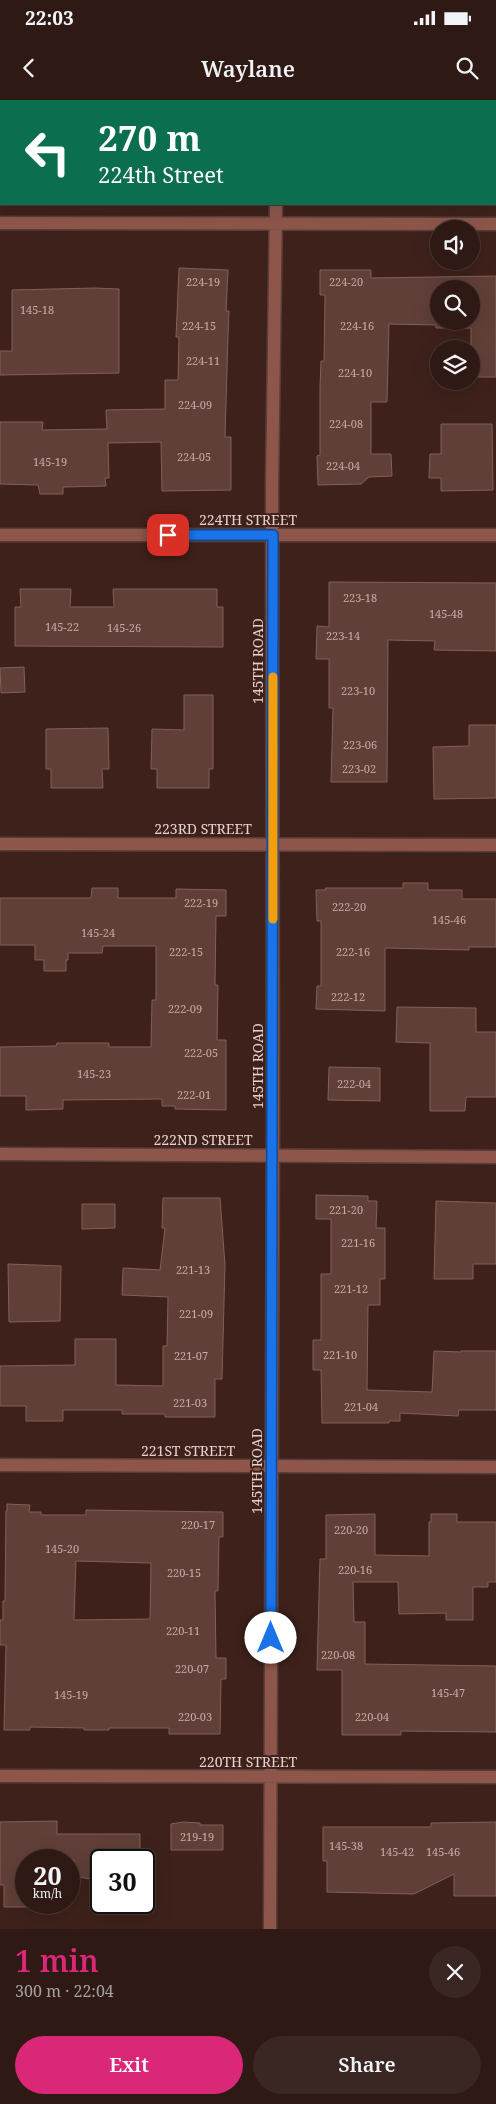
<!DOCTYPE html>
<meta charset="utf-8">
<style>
:root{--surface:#2e1914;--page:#3a2622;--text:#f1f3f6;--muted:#a7a0a0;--line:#493834;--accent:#db2777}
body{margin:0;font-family:"Noto Serif",serif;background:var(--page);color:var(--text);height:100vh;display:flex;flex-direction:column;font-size:19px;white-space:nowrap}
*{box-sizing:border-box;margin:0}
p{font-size:16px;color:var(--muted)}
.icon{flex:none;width:28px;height:28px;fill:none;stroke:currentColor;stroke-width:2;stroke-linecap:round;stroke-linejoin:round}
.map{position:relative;height:1829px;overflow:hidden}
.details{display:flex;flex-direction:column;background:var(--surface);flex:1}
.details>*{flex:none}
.guide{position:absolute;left:0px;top:0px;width:496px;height:105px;box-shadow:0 5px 20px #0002,0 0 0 1px var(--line);background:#0b6e4f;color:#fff;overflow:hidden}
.buttons{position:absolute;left:430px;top:120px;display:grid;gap:10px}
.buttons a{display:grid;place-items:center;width:50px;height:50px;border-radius:50%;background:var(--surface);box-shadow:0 5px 20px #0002,0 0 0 1px var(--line);font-size:25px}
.speed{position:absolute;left:15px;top:1749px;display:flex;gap:10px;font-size:25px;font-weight:700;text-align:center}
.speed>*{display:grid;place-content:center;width:65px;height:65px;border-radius:50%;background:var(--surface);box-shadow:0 5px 20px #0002,0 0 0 1px var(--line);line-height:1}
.speed small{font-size:12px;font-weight:400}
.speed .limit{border:2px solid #111;border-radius:8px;background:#fff;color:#111}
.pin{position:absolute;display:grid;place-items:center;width:42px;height:42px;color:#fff;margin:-21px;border-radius:10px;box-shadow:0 2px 8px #0006}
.me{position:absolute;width:55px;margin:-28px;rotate:0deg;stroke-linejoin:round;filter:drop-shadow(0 0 4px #0008)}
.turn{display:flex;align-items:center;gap:18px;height:105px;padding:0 15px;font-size:22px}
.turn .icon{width:65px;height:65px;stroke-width:2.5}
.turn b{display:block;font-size:35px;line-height:42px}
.round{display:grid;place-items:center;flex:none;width:52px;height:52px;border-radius:26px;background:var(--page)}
.overview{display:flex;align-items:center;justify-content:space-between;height:85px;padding:0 15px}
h1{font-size:30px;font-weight:600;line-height:38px;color:var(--accent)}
.button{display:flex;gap:10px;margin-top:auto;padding:10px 15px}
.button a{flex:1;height:58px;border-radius:30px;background:var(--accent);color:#fff;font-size:20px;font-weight:600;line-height:58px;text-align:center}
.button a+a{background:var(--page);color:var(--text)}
.status{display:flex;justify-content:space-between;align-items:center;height:35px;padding:0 25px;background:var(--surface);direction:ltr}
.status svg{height:14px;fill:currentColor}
header{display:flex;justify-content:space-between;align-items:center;height:65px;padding:0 15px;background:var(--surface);font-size:22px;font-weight:600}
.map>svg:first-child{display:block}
.building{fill:#603f38;stroke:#835f58;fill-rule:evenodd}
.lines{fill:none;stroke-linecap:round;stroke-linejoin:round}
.minor-casing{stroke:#593d37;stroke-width:15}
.minor{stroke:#8e564b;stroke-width:12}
.route-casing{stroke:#114b97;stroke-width:12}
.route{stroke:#1a73e8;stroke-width:9}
.slow{stroke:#f59e0b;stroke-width:9}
.labels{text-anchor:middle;stroke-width:4;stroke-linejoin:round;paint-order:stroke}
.number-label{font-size:11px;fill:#c4aca7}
.street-label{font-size:14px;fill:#e5d0cc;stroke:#3e211b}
</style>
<div class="status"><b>22:03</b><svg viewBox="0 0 49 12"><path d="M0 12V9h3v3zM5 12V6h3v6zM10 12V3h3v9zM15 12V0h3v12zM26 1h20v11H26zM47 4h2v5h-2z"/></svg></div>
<header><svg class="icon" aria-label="back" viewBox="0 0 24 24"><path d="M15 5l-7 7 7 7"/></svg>Waylane<svg class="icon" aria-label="search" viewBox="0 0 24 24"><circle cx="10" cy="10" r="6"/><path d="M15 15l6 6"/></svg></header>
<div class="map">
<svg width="496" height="1829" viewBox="0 0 496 1829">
<rect width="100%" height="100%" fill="#3e211b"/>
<path class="building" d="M 179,168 L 228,170 L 226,211 L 229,211 L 228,235 L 225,337 L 231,337 L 231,390 L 162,391 L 161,342 L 108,343 L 109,378 L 105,378 L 106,386 L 63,387 L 63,394 L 40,394 L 38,385 L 0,384 L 0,322 L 43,322 L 42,330 L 107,329 L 106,310 L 165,309 L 165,280 L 178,280 L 179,237 L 176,237 Z
M 320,170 L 371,170 L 371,178 L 496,176 L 496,277 L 471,277 L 471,228 L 436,228 L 436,225 L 389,224 L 387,302 L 371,302 L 371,354 L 391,354 L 392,376 L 369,377 L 361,384 L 318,385 L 317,356 L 320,355 L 320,287 L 321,261 L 324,261 L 325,195 L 320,195 ZM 439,189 L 471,189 L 471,221 L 439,221 Z
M 95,188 L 119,189 L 119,273 L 0,275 L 0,251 L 12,251 L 12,190 Z
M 441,324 L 492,324 L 493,390 L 441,391 L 441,378 L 429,378 L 430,354 L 441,354 Z
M 329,482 L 496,483 L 496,551 L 434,550 L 435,541 L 388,540 L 387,682 L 331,682 L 333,608 L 329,608 L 329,559 L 316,559 L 317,526 L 329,527 Z
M 20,489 L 71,489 L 70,507 L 114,507 L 113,489 L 217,489 L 217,507 L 223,507 L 223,547 L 15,546 L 15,507 L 21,507 Z
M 24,567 L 25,592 L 1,593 L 0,568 Z
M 184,595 L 213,595 L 213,669 L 209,669 L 209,688 L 157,688 L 157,669 L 151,669 L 152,629 L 184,630 Z
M 469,625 L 496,625 L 496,698 L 434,699 L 433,647 L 469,646 Z
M 108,628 L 109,669 L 102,669 L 103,688 L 51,688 L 51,669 L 46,669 L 46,629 Z
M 403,783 L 428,783 L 428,790 L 462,790 L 462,799 L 496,799 L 496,847 L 469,847 L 469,850 L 385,848 L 385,911 L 316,909 L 317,886 L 321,886 L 321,821 L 317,821 L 316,790 L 326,790 L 325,788 L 403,788 Z
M 92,788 L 118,788 L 118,798 L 176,798 L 176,789 L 226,790 L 226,816 L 216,816 L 215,885 L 218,885 L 217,940 L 226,940 L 226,1010 L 175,1009 L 175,1006 L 162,1006 L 162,999 L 63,1000 L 63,1009 L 26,1010 L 26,996 L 0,996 L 0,947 L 56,946 L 57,943 L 109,943 L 109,947 L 151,947 L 152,900 L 156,900 L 156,846 L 103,846 L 102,853 L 68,853 L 68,860 L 66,860 L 66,871 L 44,871 L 44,860 L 35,860 L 35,845 L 0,845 L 0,798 L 91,798 Z
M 397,907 L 476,908 L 476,932 L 496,932 L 496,997 L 466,997 L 465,1011 L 430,1011 L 430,943 L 396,942 Z
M 329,967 L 380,968 L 380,1001 L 328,1000 Z
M 316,1095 L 368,1096 L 368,1101 L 377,1101 L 376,1128 L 385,1128 L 385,1179 L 380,1179 L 380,1205 L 368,1205 L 367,1290 L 432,1292 L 434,1251 L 461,1252 L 461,1251 L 496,1251 L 496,1310 L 459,1310 L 458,1316 L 400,1313 L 400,1321 L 389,1321 L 389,1323 L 322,1323 L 321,1270 L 313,1270 L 313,1240 L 321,1240 L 321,1174 L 331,1174 L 331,1119 L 316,1119 Z
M 163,1098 L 220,1098 L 225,1165 L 222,1279 L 215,1279 L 215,1317 L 165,1317 L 165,1314 L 122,1314 L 122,1310 L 63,1310 L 63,1321 L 26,1321 L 26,1306 L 0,1306 L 0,1266 L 75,1265 L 75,1239 L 116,1239 L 116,1285 L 163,1286 L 163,1246 L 167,1246 L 168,1197 L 122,1195 L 123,1168 L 160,1170 L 165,1128 L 162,1128 Z
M 436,1101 L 496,1103 L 496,1164 L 473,1164 L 473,1179 L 434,1179 Z
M 82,1104 L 115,1104 L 115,1128 L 82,1129 Z
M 8,1164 L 61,1166 L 60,1221 L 9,1222 Z
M 7,1404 L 30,1405 L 29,1412 L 41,1412 L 41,1415 L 86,1415 L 86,1410 L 223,1412 L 223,1437 L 219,1437 L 218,1491 L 215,1491 L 216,1558 L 226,1558 L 226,1579 L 221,1579 L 220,1634 L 169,1634 L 169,1628 L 109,1628 L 109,1630 L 84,1630 L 84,1628 L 30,1627 L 30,1630 L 4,1630 L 6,1545 L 0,1545 L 0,1520 L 3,1520 L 3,1501 L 5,1501 L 6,1411 L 7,1411 ZM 76,1461 L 151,1463 L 150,1519 L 74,1520 Z
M 375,1414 L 375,1455 L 429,1456 L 429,1422 L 431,1422 L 431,1414 L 457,1414 L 457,1422 L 496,1422 L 496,1482 L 488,1482 L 488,1487 L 473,1487 L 473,1520 L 446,1520 L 446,1513 L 399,1514 L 398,1482 L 353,1482 L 354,1522 L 365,1522 L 365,1564 L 496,1566 L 496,1632 L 401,1631 L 401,1635 L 342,1635 L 342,1570 L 317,1570 L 320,1459 L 326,1459 L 326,1415 Z
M 57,1721 L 57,1734 L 140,1734 L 140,1756 L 116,1756 L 116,1760 L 101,1760 L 101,1781 L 74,1776 L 74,1760 L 26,1760 L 26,1807 L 4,1807 L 4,1785 L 0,1785 L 0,1722 Z
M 183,1722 L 200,1723 L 200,1725 L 223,1725 L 223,1750 L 171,1750 L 171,1724 Z
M 496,1722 L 496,1796 L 454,1796 L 454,1774 L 414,1794 L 327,1792 L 327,1761 L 323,1761 L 323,1727 L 431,1727 L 431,1723 Z"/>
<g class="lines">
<g class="minor-casing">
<path id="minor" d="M 276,0 L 276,1
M 0,123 L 496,124
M 0,435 L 496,435
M 0,744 L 496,745
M 0,1054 L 496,1057
M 0,1365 L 496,1367
M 0,1676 L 496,1677
M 270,1829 L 273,1031 L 272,387 L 276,104"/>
</g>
<use href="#minor" class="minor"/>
</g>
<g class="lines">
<g class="route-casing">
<path id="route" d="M 168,435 L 273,435 L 271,1538"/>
</g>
<use href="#route" class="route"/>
<path class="slow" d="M 273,819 L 273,577"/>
</g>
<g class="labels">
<g class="number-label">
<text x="203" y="186">224-19</text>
<text x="346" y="186">224-20</text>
<text x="37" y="214">145-18</text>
<text x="199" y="230">224-15</text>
<text x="357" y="230">224-16</text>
<text x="203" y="265">224-11</text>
<text x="355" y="277">224-10</text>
<text x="195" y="309">224-09</text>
<text x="346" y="328">224-08</text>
<text x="194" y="361">224-05</text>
<text x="50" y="366">145-19</text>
<text x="343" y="370">224-04</text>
<text x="360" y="502">223-18</text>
<text x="446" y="518">145-48</text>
<text x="62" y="531">145-22</text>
<text x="124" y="532">145-26</text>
<text x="343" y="540">223-14</text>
<text x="358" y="595">223-10</text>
<text x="360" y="649">223-06</text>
<text x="359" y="673">223-02</text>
<text x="201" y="807">222-19</text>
<text x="349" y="811">222-20</text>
<text x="449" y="824">145-46</text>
<text x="98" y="837">145-24</text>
<text x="186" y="856">222-15</text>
<text x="353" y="856">222-16</text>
<text x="348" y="901">222-12</text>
<text x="185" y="913">222-09</text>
<text x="201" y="957">222-05</text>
<text x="94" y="978">145-23</text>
<text x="354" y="988">222-04</text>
<text x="194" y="999">222-01</text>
<text x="346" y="1114">221-20</text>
<text x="358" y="1147">221-16</text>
<text x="193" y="1174">221-13</text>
<text x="351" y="1193">221-12</text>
<text x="196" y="1218">221-09</text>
<text x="340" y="1259">221-10</text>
<text x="191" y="1260">221-07</text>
<text x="190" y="1307">221-03</text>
<text x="361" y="1311">221-04</text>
<text x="198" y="1429">220-17</text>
<text x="351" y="1434">220-20</text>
<text x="62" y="1453">145-20</text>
<text x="355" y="1474">220-16</text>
<text x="184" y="1477">220-15</text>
<text x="183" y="1535">220-11</text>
<text x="338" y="1559">220-08</text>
<text x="192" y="1573">220-07</text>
<text x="448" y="1597">145-47</text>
<text x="71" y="1599">145-19</text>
<text x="195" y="1621">220-03</text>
<text x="372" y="1621">220-04</text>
<text x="197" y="1741">219-19</text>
<text x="346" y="1750">145-38</text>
<text x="397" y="1756">145-42</text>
<text x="443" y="1756">145-46</text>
</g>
<g class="street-label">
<text x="248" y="425">224TH STREET</text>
<text transform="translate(258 561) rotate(-90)" y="5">145TH ROAD</text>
<text x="203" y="734">223RD STREET</text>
<text transform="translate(258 966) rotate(-90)" y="5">145TH ROAD</text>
<text x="203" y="1045">222ND STREET</text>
<text x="188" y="1356">221ST STREET</text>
<text transform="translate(257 1371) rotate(-90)" y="5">145TH ROAD</text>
<text x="248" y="1667">220TH STREET</text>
</g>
</g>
</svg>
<div class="buttons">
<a><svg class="icon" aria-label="sound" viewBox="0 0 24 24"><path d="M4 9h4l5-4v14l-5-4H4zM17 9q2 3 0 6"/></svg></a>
<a><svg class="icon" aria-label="search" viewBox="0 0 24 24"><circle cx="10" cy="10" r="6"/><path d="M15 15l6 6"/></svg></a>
<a><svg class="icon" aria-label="layers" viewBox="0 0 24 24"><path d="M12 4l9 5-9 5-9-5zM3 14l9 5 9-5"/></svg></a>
</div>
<div class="speed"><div>20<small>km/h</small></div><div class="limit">30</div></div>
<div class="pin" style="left:168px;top:435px;background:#d93025"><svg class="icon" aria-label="arrive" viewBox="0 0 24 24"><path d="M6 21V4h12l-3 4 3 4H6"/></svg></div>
<svg class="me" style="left:271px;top:1538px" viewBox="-20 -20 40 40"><circle r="19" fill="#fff"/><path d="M0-13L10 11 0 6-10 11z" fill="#1a73e8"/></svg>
<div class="guide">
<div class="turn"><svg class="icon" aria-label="left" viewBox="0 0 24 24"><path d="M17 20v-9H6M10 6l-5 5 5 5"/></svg><div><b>270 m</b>224th Street</div></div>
</div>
</div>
<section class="details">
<div class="overview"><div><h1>1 min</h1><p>300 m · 22:04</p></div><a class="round"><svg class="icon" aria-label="close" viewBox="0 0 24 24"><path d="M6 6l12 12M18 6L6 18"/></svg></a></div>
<div class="button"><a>Exit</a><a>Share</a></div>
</section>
